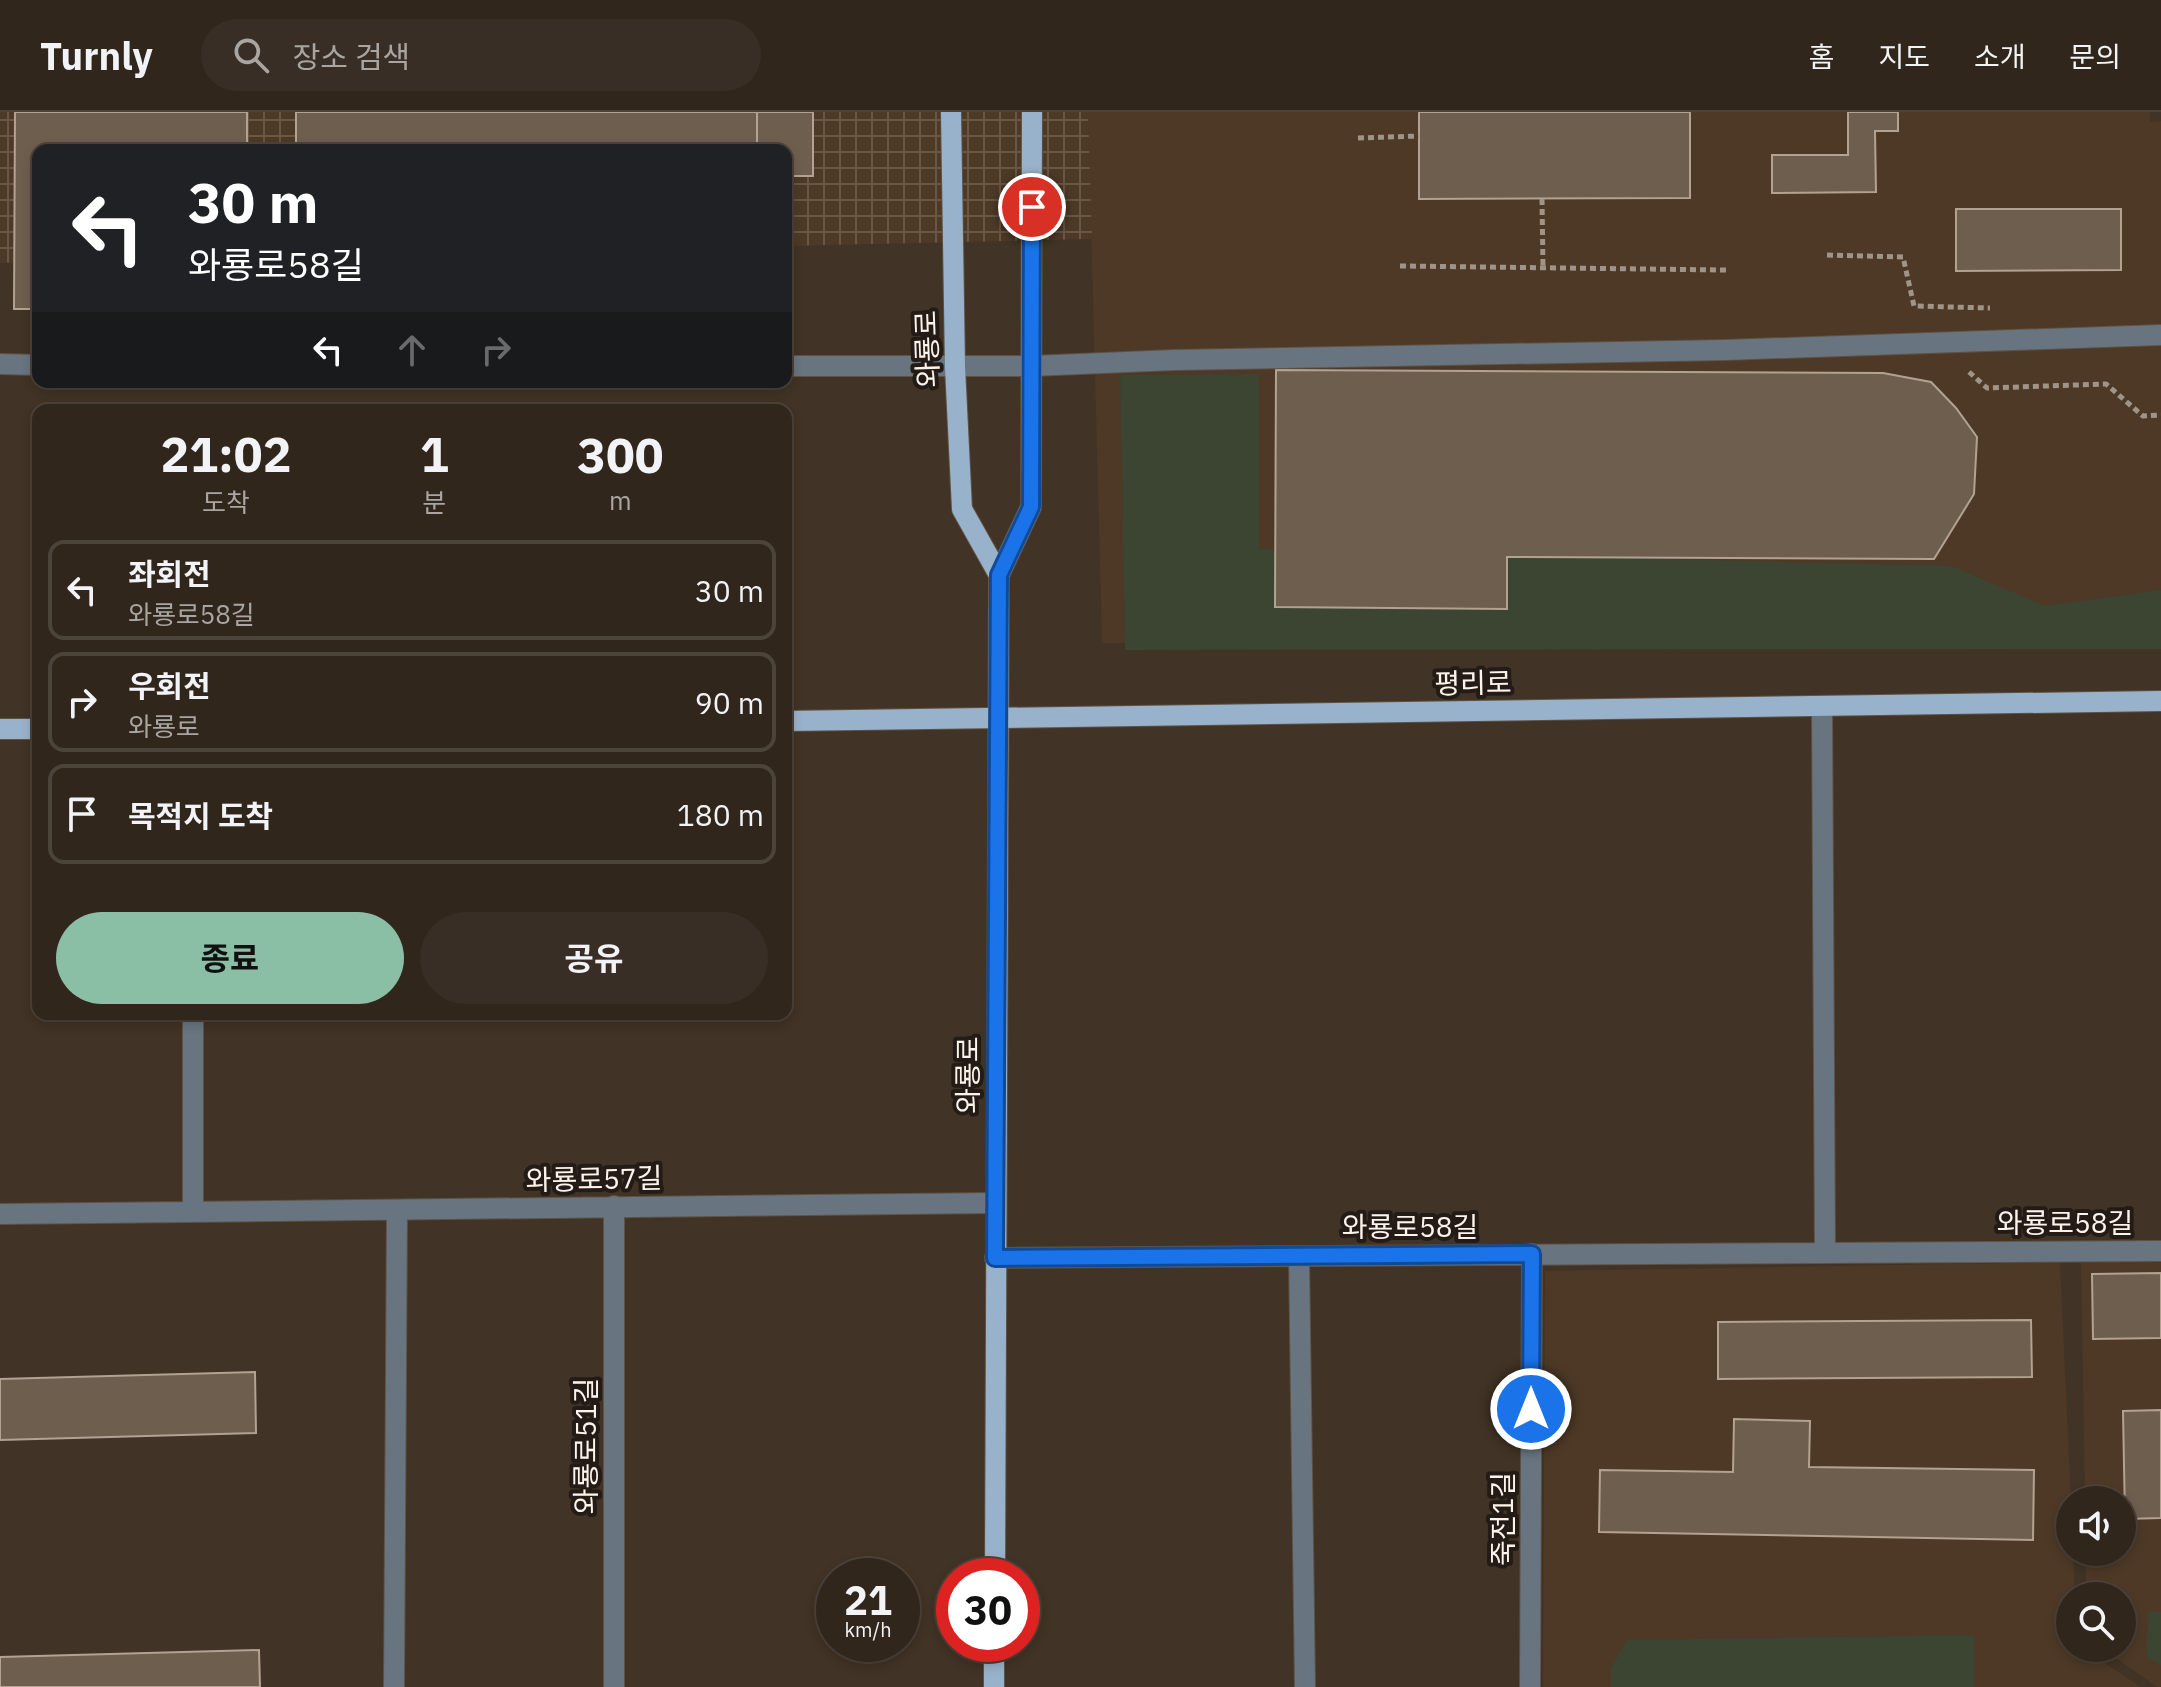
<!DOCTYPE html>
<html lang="ko">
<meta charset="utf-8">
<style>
:root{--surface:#31261c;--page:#392e25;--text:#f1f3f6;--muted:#a8a5a3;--line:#4c433b;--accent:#8abfa5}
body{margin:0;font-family:"IBM Plex Sans","Noto Sans KR",sans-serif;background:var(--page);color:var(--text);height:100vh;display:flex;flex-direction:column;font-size:30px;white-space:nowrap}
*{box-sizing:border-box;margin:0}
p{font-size:26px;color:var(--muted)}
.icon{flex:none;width:44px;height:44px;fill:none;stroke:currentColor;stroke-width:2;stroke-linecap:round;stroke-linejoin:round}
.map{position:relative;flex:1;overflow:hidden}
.sheet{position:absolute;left:32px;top:292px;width:760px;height:616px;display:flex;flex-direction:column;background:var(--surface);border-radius:16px;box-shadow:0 4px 12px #0003,0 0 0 2px var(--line)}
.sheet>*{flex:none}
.hud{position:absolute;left:32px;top:32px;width:760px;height:244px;border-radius:16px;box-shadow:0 4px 12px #0003,0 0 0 2px var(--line);background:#202124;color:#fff;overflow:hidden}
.buttons{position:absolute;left:2056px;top:1374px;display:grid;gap:16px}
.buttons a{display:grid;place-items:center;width:80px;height:80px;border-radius:50%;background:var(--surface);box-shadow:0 4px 12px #0003,0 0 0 2px var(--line);font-size:40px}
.speed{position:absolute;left:816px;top:1446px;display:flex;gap:16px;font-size:40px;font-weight:700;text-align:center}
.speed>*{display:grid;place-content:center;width:104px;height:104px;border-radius:50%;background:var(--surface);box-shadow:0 4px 12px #0003,0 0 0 2px var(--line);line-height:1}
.speed small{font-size:20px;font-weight:400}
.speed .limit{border:12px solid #d22;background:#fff;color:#111}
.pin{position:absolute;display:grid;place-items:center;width:68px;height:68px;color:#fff;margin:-34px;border:4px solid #fff;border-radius:50%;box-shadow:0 2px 8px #0007}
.me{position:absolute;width:88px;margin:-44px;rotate:0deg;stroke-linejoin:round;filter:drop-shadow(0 0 6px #0008)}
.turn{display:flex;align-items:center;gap:28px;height:168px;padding:0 24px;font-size:36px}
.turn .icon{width:104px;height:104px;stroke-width:2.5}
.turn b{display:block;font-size:56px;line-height:68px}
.lanes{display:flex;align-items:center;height:76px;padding:0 24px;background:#0003;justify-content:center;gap:40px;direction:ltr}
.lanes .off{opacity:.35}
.eta{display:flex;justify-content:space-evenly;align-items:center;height:136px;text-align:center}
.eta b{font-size:48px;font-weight:700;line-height:56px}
.action{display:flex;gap:16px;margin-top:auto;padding:16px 24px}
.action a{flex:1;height:92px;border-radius:48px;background:var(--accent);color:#111;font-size:32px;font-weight:700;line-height:92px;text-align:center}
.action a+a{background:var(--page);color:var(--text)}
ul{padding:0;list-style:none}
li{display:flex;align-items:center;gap:24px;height:100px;margin:0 16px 12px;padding:0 8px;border:4px solid var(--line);border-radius:16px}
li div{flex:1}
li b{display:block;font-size:30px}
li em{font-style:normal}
header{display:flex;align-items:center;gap:48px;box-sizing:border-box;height:112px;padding:0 40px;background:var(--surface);border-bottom:2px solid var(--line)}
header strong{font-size:38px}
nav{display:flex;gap:44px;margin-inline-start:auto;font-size:28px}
.search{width:560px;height:72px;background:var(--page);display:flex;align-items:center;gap:20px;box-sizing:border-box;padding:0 28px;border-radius:44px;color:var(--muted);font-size:30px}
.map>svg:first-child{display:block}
.built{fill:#4d3926}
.industrial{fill:url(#industrial-grid)}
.park{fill:#3c4432}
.building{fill:#6e5e4e;stroke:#b3a291;stroke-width:2}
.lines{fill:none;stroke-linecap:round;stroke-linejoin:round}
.minor-casing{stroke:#5f5245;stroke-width:22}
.major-casing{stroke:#5f5245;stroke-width:22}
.path{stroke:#9f9488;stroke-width:5;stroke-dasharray:6 4;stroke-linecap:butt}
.minor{stroke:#687581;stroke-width:20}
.major{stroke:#99b2cb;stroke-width:20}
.route-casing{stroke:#114b97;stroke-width:20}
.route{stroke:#1a73e8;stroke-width:14}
.labels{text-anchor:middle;stroke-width:8;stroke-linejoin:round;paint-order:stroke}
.street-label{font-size:28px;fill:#fcf3ea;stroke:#231c16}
</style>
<header>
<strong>Turnly</strong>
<div class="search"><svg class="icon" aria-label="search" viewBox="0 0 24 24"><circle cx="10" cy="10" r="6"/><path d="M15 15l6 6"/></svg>장소 검색</div>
<nav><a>홈</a><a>지도</a><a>소개</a><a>문의</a></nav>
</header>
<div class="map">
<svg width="2161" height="1575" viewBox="0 0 2161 1575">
<defs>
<pattern id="industrial-grid" width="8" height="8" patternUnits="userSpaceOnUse" patternTransform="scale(2)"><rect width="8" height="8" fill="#4d3926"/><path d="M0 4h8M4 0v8" fill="none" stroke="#685646"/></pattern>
</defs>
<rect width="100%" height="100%" fill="#413325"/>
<path class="built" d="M 1088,0 L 2150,0 L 2150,10 L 2161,9 L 2161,537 L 1102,531 Z
M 2060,1150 L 2071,1388 L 2070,1440 L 2073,1440 L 2075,1484 L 2070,1484 L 2070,1536 L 2082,1536 L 2141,1575 L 1543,1575 L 1545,1159 Z
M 2081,1150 L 2161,1150 L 2161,1575 L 2157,1575 L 2102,1536 L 2122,1536 L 2122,1484 L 2086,1484 L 2086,1440 L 2122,1440 L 2122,1388 L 2085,1388 Z"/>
<path class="industrial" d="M 0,0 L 1088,0 L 1092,127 L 786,134 L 786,38 L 38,38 L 38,150 L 0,151 Z"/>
<path class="park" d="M 1259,262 L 1259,437 L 1952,454 L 2045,494 L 2161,478 L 2161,537 L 1125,538 L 1120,263 Z
M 2149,1500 L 2161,1500 L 2161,1553 L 2146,1544 Z
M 1974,1523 L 1974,1575 L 1611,1575 L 1611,1556 L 1627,1528 Z"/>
<path class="building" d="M 15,0 L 247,0 L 247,38 L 38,38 L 38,197 L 14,197 Z
M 296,0 L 757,0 L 757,38 L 296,38 Z
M 757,0 L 813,0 L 813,64 L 786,64 L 786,38 L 757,38 Z
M 1419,0 L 1690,0 L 1690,86 L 1419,87 Z
M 1848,0 L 1898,0 L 1898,19 L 1875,19 L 1876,80 L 1772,81 L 1772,43 L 1848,43 Z
M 1956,97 L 2121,97 L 2121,158 L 1956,159 Z
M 1276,258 L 1883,261 L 1931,270 L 1956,296 L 1977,325 L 1974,382 L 1934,447 L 1507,445 L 1507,497 L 1275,495 Z
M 2161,1161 L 2161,1226 L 2093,1227 L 2092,1162 Z
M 2031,1208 L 2032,1265 L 1718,1267 L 1718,1210 Z
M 255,1260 L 256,1321 L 0,1328 L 0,1267 Z
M 2161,1298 L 2161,1406 L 2125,1407 L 2123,1299 Z
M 1734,1307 L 1810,1309 L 1809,1355 L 2034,1358 L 2033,1428 L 1599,1420 L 1600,1358 L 1733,1360 Z
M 259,1538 L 260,1575 L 0,1575 L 0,1545 Z"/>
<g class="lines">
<g class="minor-casing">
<path id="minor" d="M 0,252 L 38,253
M 786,254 L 1032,254 L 1174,248 L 1725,238 L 2161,223
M 1822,594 L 1825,1141
M 193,902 L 193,1100
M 0,1102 L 996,1091
M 1299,1144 L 1305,1575
M 995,1146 L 2161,1139
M 394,1575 L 397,1098
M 614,1575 L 614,1094
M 1530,1575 L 1532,1142"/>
</g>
<g class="major-casing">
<path id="major" d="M 951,0 L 955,255 L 962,397 L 999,463
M 786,609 L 2161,589
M 0,617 L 38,617
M 995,1464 L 999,463 L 1031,395 L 1032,0
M 994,1575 L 994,1532"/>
</g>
<path class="path" d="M 1358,26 L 1419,24
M 1542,87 L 1543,155
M 1827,143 L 1903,145 L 1914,194 L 1990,196
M 1400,154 L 1726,158
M 1969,260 L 1987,276 L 2106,272 L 2143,304 L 2161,303"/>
<use href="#minor" class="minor"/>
<use href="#major" class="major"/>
</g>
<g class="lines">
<g class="route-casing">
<path id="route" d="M 1032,95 L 1031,395 L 999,463 L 995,1146 L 1532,1142 L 1531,1297"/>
</g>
<use href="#route" class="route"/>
</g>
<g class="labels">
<g class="street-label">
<text transform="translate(927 237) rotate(-92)" y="10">와룡로</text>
<text transform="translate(1473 571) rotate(-1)" y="10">평리로</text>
<text transform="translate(968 963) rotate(-90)" y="10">와룡로</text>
<text transform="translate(594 1067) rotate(-1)" y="10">와룡로57길</text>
<text x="2065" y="1121">와룡로58길</text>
<text x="1410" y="1125">와룡로58길</text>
<text transform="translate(586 1334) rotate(-90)" y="10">와룡로51길</text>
<text transform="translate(1503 1407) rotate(-90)" y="10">죽전1길</text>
</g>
</g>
</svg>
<div class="buttons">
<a><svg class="icon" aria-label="sound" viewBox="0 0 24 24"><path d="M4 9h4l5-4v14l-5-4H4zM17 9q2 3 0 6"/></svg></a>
<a><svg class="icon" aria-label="search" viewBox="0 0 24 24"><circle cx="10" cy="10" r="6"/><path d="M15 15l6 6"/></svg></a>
</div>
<div class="speed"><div>21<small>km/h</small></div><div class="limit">30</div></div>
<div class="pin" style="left:1032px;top:95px;background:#d93025"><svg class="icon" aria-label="arrive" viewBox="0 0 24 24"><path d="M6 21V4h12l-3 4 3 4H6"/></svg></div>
<svg class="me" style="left:1531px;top:1297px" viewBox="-20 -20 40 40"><circle r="17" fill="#1a73e8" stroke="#fff" stroke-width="3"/><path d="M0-11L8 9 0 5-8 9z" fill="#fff"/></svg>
<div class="hud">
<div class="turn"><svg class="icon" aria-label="left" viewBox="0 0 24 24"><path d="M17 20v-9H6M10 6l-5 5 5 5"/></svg><div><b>30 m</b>와룡로58길</div></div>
<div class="lanes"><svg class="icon" aria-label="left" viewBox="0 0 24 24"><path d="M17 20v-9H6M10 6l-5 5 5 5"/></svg><svg class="icon off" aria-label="ahead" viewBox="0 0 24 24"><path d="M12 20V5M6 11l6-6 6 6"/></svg><svg class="icon off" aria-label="right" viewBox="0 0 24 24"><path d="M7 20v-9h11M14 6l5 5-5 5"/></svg></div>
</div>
<section class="sheet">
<div class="eta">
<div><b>21:02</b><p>도착</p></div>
<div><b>1</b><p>분</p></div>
<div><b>300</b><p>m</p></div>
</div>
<ul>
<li><svg class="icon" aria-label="left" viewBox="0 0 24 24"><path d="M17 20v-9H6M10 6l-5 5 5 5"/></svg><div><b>좌회전</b><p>와룡로58길</p></div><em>30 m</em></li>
<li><svg class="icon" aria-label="right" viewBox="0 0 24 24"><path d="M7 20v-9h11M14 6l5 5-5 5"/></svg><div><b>우회전</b><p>와룡로</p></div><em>90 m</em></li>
<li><svg class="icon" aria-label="arrive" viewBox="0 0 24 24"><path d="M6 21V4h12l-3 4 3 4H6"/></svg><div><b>목적지 도착</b></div><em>180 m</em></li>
</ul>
<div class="action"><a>종료</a><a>공유</a></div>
</section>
</div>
